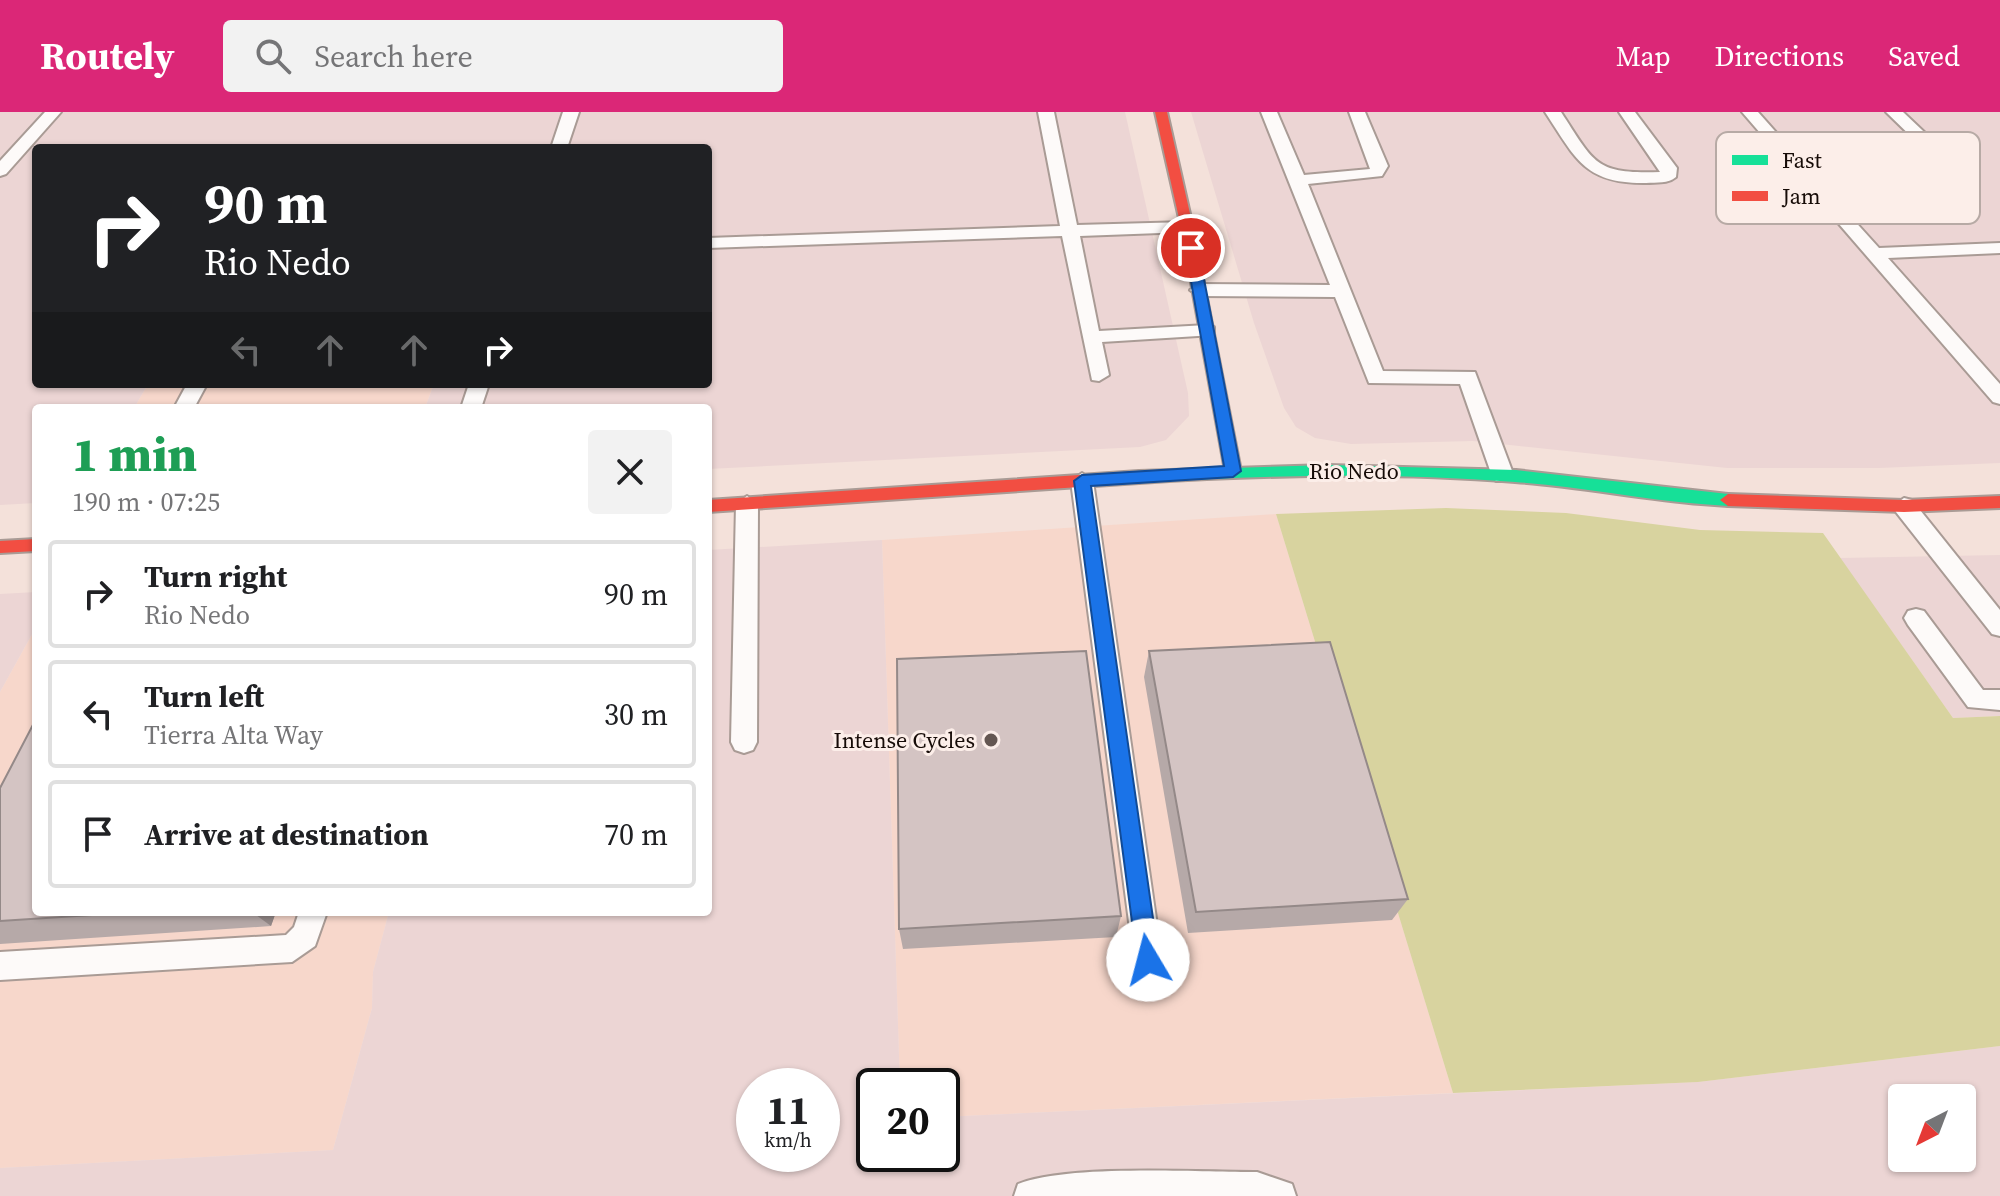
<!DOCTYPE html>
<meta charset="utf-8">
<style>
:root{--surface:#fff;--page:#f2f2f2;--text:#202124;--muted:#757577;--line:#e0e0e0;--accent:#db2777}
body{margin:0;font-family:"Source Serif 4",serif;background:var(--page);color:var(--text);height:100vh;display:flex;flex-direction:column;font-size:30px;white-space:nowrap}
*{box-sizing:border-box;margin:0}
p{font-size:26px;color:var(--muted)}
.icon{flex:none;width:44px;height:44px;fill:none;stroke:currentColor;stroke-width:2;stroke-linecap:round;stroke-linejoin:round}
.map{position:relative;flex:1;overflow:hidden}
.panel{position:absolute;left:32px;top:292px;width:680px;height:512px;display:flex;flex-direction:column;background:var(--surface);border-radius:8px;box-shadow:0 2px 6px #0004}
.panel>*{flex:none}
.top-card{position:absolute;left:32px;top:32px;width:680px;height:244px;border-radius:8px;box-shadow:0 2px 6px #0004;background:#202124;color:#fff;overflow:hidden}
.needle{width:52px;rotate:222deg}
.controls{position:absolute;left:1888px;top:972px;display:grid;gap:16px}
.controls a{display:grid;place-items:center;width:88px;height:88px;border-radius:8px;background:var(--surface);box-shadow:0 2px 6px #0004;font-size:40px}
.speed{position:absolute;left:736px;top:956px;display:flex;gap:16px;font-size:40px;font-weight:700;text-align:center}
.speed>*{display:grid;place-content:center;width:104px;height:104px;border-radius:50%;background:var(--surface);box-shadow:0 2px 6px #0004;line-height:1}
.speed small{font-size:20px;font-weight:400}
.speed .limit{border:4px solid #111;border-radius:12px;background:#fff;color:#111}
.pin{position:absolute;display:grid;place-items:center;width:68px;height:68px;color:#fff;margin:-34px;border:4px solid #fff;border-radius:50%;box-shadow:0 2px 8px #0007}
.me{position:absolute;width:88px;margin:-44px;rotate:352deg;stroke-linejoin:round;filter:drop-shadow(0 0 6px #0008)}
.turn{display:flex;align-items:center;gap:28px;height:168px;padding:0 40px;font-size:36px}
.turn .icon{width:104px;height:104px;stroke-width:2.5}
.turn b{display:block;font-size:56px;line-height:68px}
.lanes{display:flex;align-items:center;height:76px;padding:0 40px;background:#0003;justify-content:center;gap:40px;direction:ltr}
.lanes .off{opacity:.35}
.round{display:grid;place-items:center;flex:none;width:84px;height:84px;border-radius:8px;background:var(--page)}
.overview{display:flex;align-items:center;justify-content:space-between;height:136px;padding:0 40px}
h1{font-size:48px;font-weight:800;line-height:60px;color:#1e9e55}
ul{padding:0;list-style:none}
li{display:flex;align-items:center;gap:24px;height:108px;margin:0 16px 12px;padding:0 24px;border:4px solid var(--line);border-radius:8px}
li div{flex:1}
li b{display:block;font-size:30px}
li em{font-style:normal}
header{display:flex;align-items:center;gap:48px;box-sizing:border-box;height:112px;padding:0 40px;background:var(--accent);color:#fff}
header strong{font-size:38px}
nav{display:flex;gap:44px;margin-inline-start:auto;font-size:28px}
.search{width:560px;height:72px;background:var(--page);display:flex;align-items:center;gap:20px;box-sizing:border-box;padding:0 28px;border-radius:8px;color:var(--muted);font-size:30px}
.map>svg:first-child{display:block}
.built{fill:#f7d7cb}
.industrial{fill:#ecd5d4;fill-rule:evenodd}
.green{fill:#d8d39f}
.lines{fill:none;stroke-linecap:round;stroke-linejoin:round}
.lane-casing{stroke:#a99b95;stroke-width:4}
.fast-casing{stroke:#a99b95;stroke-width:4}
.jam-casing{stroke:#a99b95;stroke-width:4}
.lane{fill:#fdfaf9;fill-rule:evenodd}
.fast{fill:#16e098;fill-rule:evenodd}
.jam{fill:#f24e42;fill-rule:evenodd}
.wall{fill:#b6a9a8}
.shaded-wall{fill:#948988}
.building{fill:#d4c4c3;stroke:#948988;stroke-width:2}
.route{fill:#1a73e8;stroke:#114b97;stroke-width:2}
.poi-dot{fill:#645651;stroke:#fceee9;stroke-width:3}
.labels{text-anchor:middle;stroke-width:6;stroke-linejoin:round;paint-order:stroke}
.street-label{font-size:22px;fill:#160b07;stroke:#fceee9}
.poi-label{font-size:22px;fill:#160b07;stroke:#fceee9;text-anchor:end}
.key{fill:#fceee9;stroke:#b7aaa5;stroke-width:2}
.key-label{font-size:22px;fill:#160b07}
</style>
<header>
<strong>Routely</strong>
<div class="search"><svg class="icon" aria-label="search" viewBox="0 0 24 24"><circle cx="10" cy="10" r="6"/><path d="M15 15l6 6"/></svg>Search here</div>
<nav><a>Map</a><a>Directions</a><a>Saved</a></nav>
</header>
<div class="map">
<svg width="2000" height="1084" viewBox="0 0 2000 1084">
<rect width="100%" height="100%" fill="#f4e1da"/>
<path class="built" d="M 148,272 L 434,272 L 425,296 L 134,296 Z
M 1276,402 L 1453,981 L 942,1005 L 942,974 L 900,974 L 882,428 Z
M 36,515 L 36,800 L 389,800 L 373,860 L 372,896 L 333,1038 L 0,1056 L 0,580 Z"/>
<path class="industrial" d="M 0,0 L 1125,0 L 1188,281 L 1189,304 L 1166,328 L 1140,335 L 708,357 L 708,296 L 425,296 L 434,272 L 708,272 L 708,36 L 36,36 L 36,272 L 148,272 L 134,296 L 36,296 L 36,391 L 0,393 Z
M 1191,0 L 2000,0 L 2000,351 L 1879,356 L 1727,356 L 1473,329 L 1351,332 L 1315,326 L 1296,315 L 1284,296 L 1254,211 Z
M 882,428 L 900,974 L 874,974 L 874,1042 L 942,1042 L 942,1005 L 1698,970 L 2000,934 L 2000,1084 L 0,1084 L 0,1056 L 333,1038 L 372,896 L 373,860 L 389,800 L 708,800 L 708,438 ZM 754,974 L 822,974 L 822,1042 L 754,1042 ZM 1902,986 L 1962,986 L 1962,1046 L 1902,1046 Z
M 2000,443 L 2000,604 L 1953,606 L 1840,446 Z
M 36,480 L 36,515 L 0,580 L 0,482 Z"/>
<path class="green" d="M 1446,396 L 1566,401 L 1700,418 L 1823,421 L 1953,606 L 2000,604 L 2000,934 L 1698,970 L 1453,981 L 1276,402 Z"/>
<g class="lines">
<g class="lane-casing">
<path id="lane" d="M 45,0 L 61,0 L 6,62 L 0,64 L 0,49 Z
M 563,0 L 579,0 L 567,36 L 551,36 Z
M 1038,0 L 1054,0 L 1077,113 L 1187,110 L 1196,115 L 1187,120 L 1080,124 L 1099,219 L 1207,213 L 1214,215 L 1214,223 L 1102,230 L 1109,263 L 1099,269 L 1092,268 L 1062,124 L 708,136 L 708,126 L 1060,114 Z
M 1261,0 L 1277,0 L 1304,63 L 1370,57 L 1349,0 L 1365,0 L 1388,54 L 1382,64 L 1308,72 L 1383,259 L 1475,260 L 1514,364 L 1510,369 L 1496,369 L 1492,364 L 1460,272 L 1369,271 L 1335,185 L 1199,184 L 1190,178 L 1199,172 L 1330,173 Z
M 1545,0 L 1561,0 C 1595,52 1595,62 1660,60 L 1619,0 L 1635,0 L 1677,56 L 1676,65 C 1668,72 1657,70 1646,71 C 1585,72 1576,47 1545,0 Z
M 1742,0 L 1758,0 L 1824,74 L 1957,69 L 1886,0 L 1903,0 L 1977,70 L 1979,74 L 1971,79 L 1832,84 L 1879,136 L 2000,131 L 2000,141 L 1888,146 L 2000,272 L 2000,292 L 1993,290 Z
M 187,272 L 207,272 L 194,296 L 174,296 Z
M 469,272 L 489,272 L 481,296 L 461,296 Z
M 1082,361 L 1093,369 L 1162,848 L 1158,858 L 1148,862 L 1138,858 L 1134,848 L 1071,369 Z
M 747,384 L 758,392 L 757,630 L 753,638 L 744,641 L 735,638 L 731,630 L 736,392 Z
M 1904,386 L 1912,388 L 2000,498 L 2000,524 L 1992,522 L 1896,400 L 1893,394 Z
M 1916,497 L 1924,499 L 1983,578 L 2000,578 L 2000,598 L 1968,595 L 1908,513 L 1904,506 L 1908,499 Z
M 299,800 L 327,800 L 315,834 L 292,850 L 0,868 L 0,840 L 286,823 L 294,815 Z
M 1257,1060 L 1292,1072 L 1296,1084 L 1014,1084 L 1018,1072 C 1068,1052 1199,1060 1257,1060 Z"/>
</g>
<g class="fast-casing">
<path id="fast" d="M 1328,353 L 1516,358 L 1728,382 L 1736,388 L 1728,394 L 1701,392 C 1639,387 1577,374 1515,370 C 1390,360 1264,363 1139,371 L 1131,365 L 1139,359 Z"/>
</g>
<g class="jam-casing">
<path id="jam" d="M 1155,0 L 1167,0 L 1193,115 L 1241,359 L 1233,365 L 1225,359 L 1181,115 Z
M 1139,359 L 1147,365 L 1139,371 L 708,400 L 708,388 Z
M 1728,382 L 1904,388 L 2000,384 L 2000,396 L 1904,400 L 1728,394 L 1720,388 Z
M 36,427 L 36,439 L 0,441 L 0,429 Z"/>
</g>
<use href="#lane" class="lane"/>
<use href="#fast" class="fast"/>
<use href="#jam" class="jam"/>
</g>
<path class="wall" d="M 1149,539 L 1408,787 L 1392,808 L 1188,821 L 1144,565 Z
M 0,676 L 36,800 L 276,800 L 271,814 L 0,832 Z
M 1121,804 L 1116,825 L 903,837 L 899,817 Z"/>
<path class="shaded-wall" d="M 252,800 L 276,800 L 271,814 Z"/>
<path class="building" d="M 1330,530 L 1408,787 L 1196,800 L 1149,539 Z
M 1086,539 L 1121,804 L 899,817 L 897,547 Z
M 36,607 L 36,800 L 138,800 L 0,809 L 0,676 Z"/>
<path class="route" d="M 1191,132 L 1198,136 L 1241,359 L 1233,365 L 1091,374 L 1159,848 L 1155,856 L 1148,859 L 1140,856 L 1137,848 L 1074,369 L 1082,363 L 1224,354 L 1185,136 Z"/>
<circle class="poi-dot" cx="991" cy="628" r="8"/>
<g class="labels">
<g class="street-label">
<text x="1354" y="367">Rio Nedo</text>
</g>
<g class="poi-label">
<text x="975" y="636">Intense Cycles</text>
</g>
</g>
<rect x="1716" y="20" width="264" height="92" rx="12" class="key"/>
<rect x="1732" y="43" width="36" height="10" fill="#16e098"/>
<rect x="1732" y="79" width="36" height="10" fill="#f24e42"/>
<g class="key-label">
<text x="1782" y="56">Fast</text>
<text x="1782" y="92">Jam</text>
</g>
</svg>
<div class="controls">
<a><svg class="needle" viewBox="-14 -14 28 28"><path d="M0-13l5 13h-10z" fill="#e53935"/><path d="M0 13l5-13h-10z" fill="#757577"/></svg></a>
</div>
<div class="speed"><div>11<small>km/h</small></div><div class="limit">20</div></div>
<div class="pin" style="left:1191px;top:136px;background:#d93025"><svg class="icon" aria-label="arrive" viewBox="0 0 24 24"><path d="M6 21V4h12l-3 4 3 4H6"/></svg></div>
<svg class="me" style="left:1148px;top:848px" viewBox="-20 -20 40 40"><circle r="19" fill="#fff"/><path d="M0-13L10 11 0 6-10 11z" fill="#1a73e8"/></svg>
<div class="top-card">
<div class="turn"><svg class="icon" aria-label="right" viewBox="0 0 24 24"><path d="M7 20v-9h11M14 6l5 5-5 5"/></svg><div><b>90 m</b>Rio Nedo</div></div>
<div class="lanes"><svg class="icon off" aria-label="left" viewBox="0 0 24 24"><path d="M17 20v-9H6M10 6l-5 5 5 5"/></svg><svg class="icon off" aria-label="ahead" viewBox="0 0 24 24"><path d="M12 20V5M6 11l6-6 6 6"/></svg><svg class="icon off" aria-label="ahead" viewBox="0 0 24 24"><path d="M12 20V5M6 11l6-6 6 6"/></svg><svg class="icon" aria-label="right" viewBox="0 0 24 24"><path d="M7 20v-9h11M14 6l5 5-5 5"/></svg></div>
</div>
<section class="panel">
<div class="overview"><div><h1>1 min</h1><p>190 m · 07:25</p></div><a class="round"><svg class="icon" aria-label="close" viewBox="0 0 24 24"><path d="M6 6l12 12M18 6L6 18"/></svg></a></div>
<ul>
<li><svg class="icon" aria-label="right" viewBox="0 0 24 24"><path d="M7 20v-9h11M14 6l5 5-5 5"/></svg><div><b>Turn right</b><p>Rio Nedo</p></div><em>90 m</em></li>
<li><svg class="icon" aria-label="left" viewBox="0 0 24 24"><path d="M17 20v-9H6M10 6l-5 5 5 5"/></svg><div><b>Turn left</b><p>Tierra Alta Way</p></div><em>30 m</em></li>
<li><svg class="icon" aria-label="arrive" viewBox="0 0 24 24"><path d="M6 21V4h12l-3 4 3 4H6"/></svg><div><b>Arrive at destination</b></div><em>70 m</em></li>
</ul>
</section>
</div>
